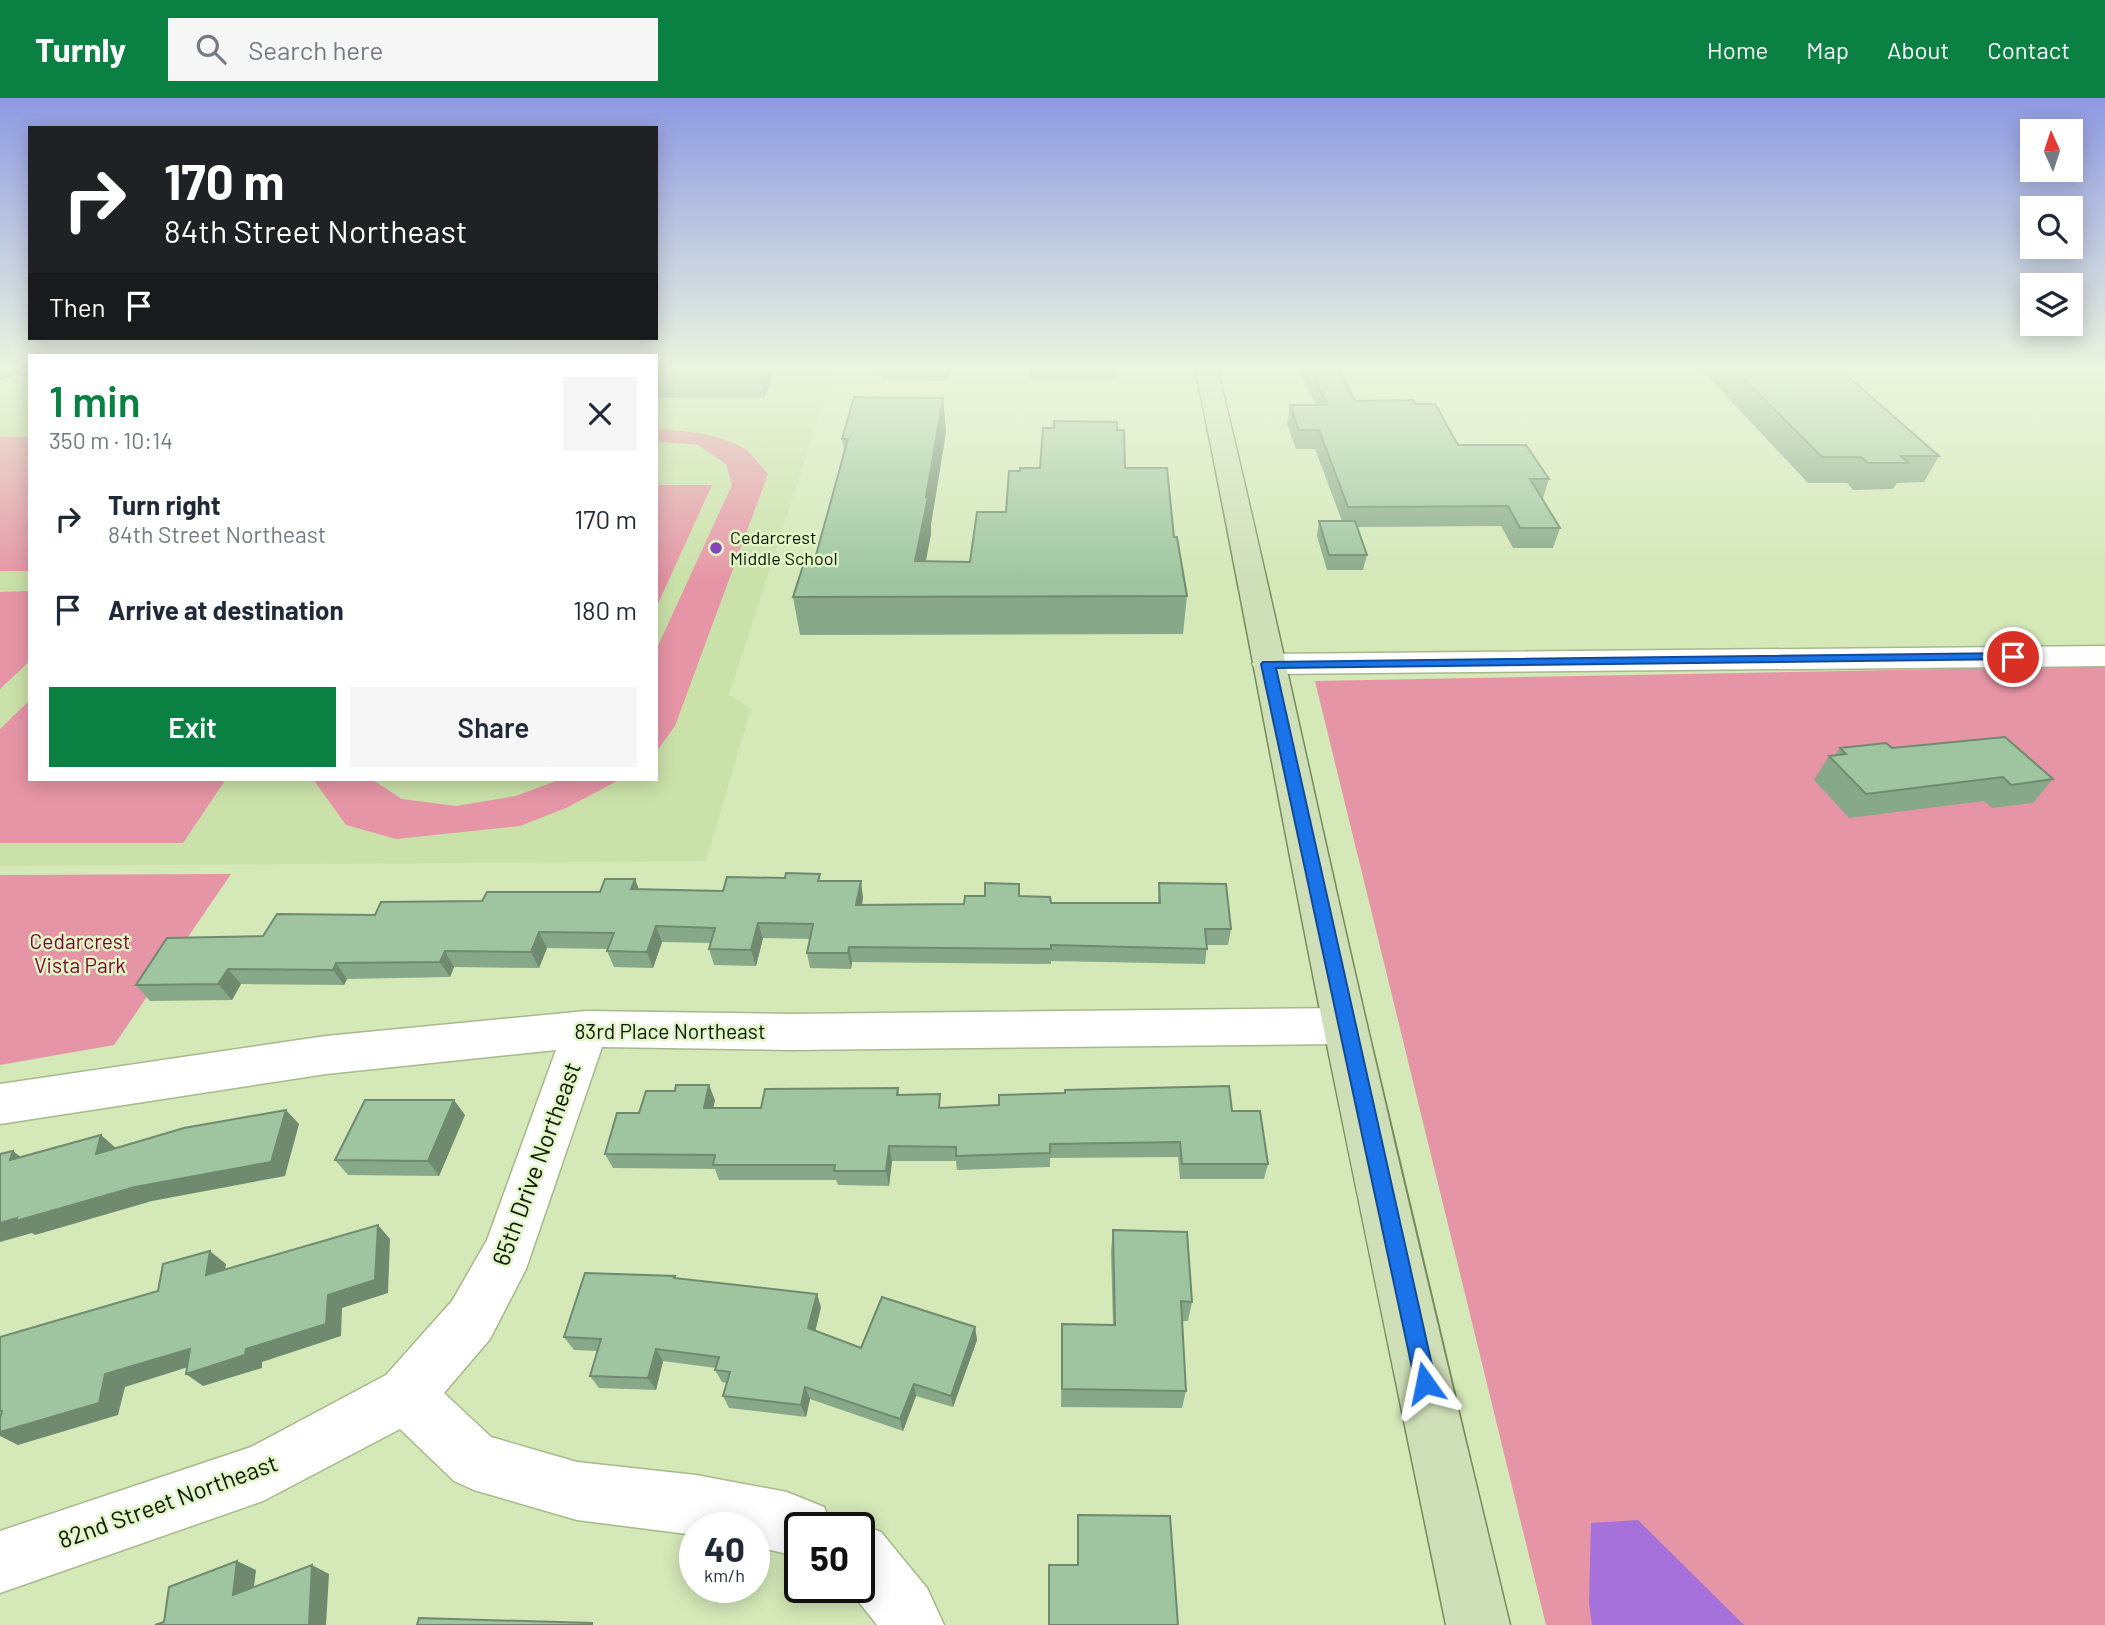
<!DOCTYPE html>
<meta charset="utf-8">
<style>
:root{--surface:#fff;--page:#f6f6f7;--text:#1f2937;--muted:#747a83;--accent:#0b8043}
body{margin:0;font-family:Barlow,sans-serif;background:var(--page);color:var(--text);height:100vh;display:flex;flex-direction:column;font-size:26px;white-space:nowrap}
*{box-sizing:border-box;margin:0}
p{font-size:23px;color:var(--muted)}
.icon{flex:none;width:38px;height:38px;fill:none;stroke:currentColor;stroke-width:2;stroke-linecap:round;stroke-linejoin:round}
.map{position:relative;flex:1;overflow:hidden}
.side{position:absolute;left:28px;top:256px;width:630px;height:427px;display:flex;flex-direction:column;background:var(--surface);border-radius:0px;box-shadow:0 4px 18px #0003}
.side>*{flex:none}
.top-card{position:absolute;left:28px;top:28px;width:630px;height:214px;border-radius:0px;box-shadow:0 4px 18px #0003;background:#202124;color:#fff;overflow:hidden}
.needle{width:46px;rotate:357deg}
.controls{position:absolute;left:2020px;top:21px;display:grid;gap:14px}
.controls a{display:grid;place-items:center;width:63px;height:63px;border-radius:0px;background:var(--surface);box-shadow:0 4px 18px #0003;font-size:35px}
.speed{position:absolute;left:679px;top:1414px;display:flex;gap:14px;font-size:35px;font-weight:700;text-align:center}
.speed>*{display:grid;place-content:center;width:91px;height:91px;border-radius:50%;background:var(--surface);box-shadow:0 4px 18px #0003;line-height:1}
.speed small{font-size:18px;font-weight:400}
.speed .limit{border:4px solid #111;border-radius:10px;background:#fff;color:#111}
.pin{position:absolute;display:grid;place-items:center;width:60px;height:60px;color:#fff;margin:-30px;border:4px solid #fff;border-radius:50%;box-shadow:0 2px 7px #0007}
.me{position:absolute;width:77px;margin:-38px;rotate:348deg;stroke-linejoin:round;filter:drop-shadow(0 0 5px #0008)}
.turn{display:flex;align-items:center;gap:24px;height:147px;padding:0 21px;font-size:32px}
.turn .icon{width:91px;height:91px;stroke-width:2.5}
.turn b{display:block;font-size:49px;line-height:60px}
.then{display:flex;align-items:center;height:66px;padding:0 21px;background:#0003;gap:14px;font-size:26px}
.round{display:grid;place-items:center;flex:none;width:74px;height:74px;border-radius:0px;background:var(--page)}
.head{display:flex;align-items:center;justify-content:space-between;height:119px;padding:0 21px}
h1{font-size:42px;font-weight:600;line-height:52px;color:var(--accent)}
.cta{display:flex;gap:14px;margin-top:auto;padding:14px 21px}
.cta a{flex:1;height:80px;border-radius:0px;background:var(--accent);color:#fff;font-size:28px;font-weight:600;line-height:80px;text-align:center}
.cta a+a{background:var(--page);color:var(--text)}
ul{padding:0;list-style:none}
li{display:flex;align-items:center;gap:21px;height:91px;padding:0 21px}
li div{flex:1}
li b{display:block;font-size:26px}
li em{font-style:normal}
header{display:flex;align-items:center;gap:42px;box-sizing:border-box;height:98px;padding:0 35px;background:var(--accent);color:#fff}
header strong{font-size:33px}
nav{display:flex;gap:38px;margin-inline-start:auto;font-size:24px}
.search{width:490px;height:63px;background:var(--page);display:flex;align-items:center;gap:18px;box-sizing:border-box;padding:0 24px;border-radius:0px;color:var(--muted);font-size:26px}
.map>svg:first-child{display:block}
.built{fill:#cae1a9}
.green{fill:#e695a6}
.water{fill:#a771db}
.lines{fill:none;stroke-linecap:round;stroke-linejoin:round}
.minor-casing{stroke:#a6b98a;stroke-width:3}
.major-casing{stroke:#778a5a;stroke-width:3}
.minor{fill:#fff;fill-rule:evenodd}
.major{fill:#cfdfb8;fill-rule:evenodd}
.wall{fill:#88a989}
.shaded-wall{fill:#6f8a6f}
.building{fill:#9ec59f;stroke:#6f8a6f;stroke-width:2}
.route{fill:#1a73e8;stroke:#114b97;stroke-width:2}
.poi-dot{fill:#8546bb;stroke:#e1f6c5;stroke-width:2.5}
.labels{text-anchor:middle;stroke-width:5;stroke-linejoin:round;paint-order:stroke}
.far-poi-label{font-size:18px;fill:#0e1504;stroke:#e1f6c5;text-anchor:start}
.park-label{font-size:21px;fill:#7e0136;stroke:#e1f6c5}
.street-label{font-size:21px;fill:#0e1504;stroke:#e1f6c5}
.near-street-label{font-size:24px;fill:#0e1504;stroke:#e1f6c5}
</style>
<header>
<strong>Turnly</strong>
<div class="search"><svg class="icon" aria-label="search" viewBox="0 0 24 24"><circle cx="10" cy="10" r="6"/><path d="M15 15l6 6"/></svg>Search here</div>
<nav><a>Home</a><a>Map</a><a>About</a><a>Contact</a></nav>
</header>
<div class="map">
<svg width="2105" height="1527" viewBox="0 0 2105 1527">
<rect width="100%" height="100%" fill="#d4e8b8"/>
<path class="built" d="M 656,269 L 835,269 L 729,597 L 751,610 L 706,763 L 0,768 L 0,303 L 30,282 L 30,681 L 656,681 Z"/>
<path class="green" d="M 656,331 C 685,333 719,335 745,351 C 753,357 761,369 768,376 L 675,628 L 656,654 L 656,552 L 732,387 L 726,366 L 698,347 L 656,343 Z
M 0,339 L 30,339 L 30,473 L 0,473 Z
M 656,387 L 712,387 L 656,510 Z
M 30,493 L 30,563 L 0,591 L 0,494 Z
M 2105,568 L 2105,1527 L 1546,1527 L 1315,583 Z
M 30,602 L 30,681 L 226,681 L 183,745 L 0,745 L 0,631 Z
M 313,681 L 371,681 L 402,701 L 456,708 L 516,698 L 561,681 L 621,681 L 566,710 L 520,728 L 396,741 L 346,727 Z
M 231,776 L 114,947 L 0,967 L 0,777 Z"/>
<path class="water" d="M 1638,1422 L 1744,1527 L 1592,1527 L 1589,1506 L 1591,1425 Z"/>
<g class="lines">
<g class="minor-casing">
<path id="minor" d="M 2105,548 L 2105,568 L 1268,576 L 1257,573 L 1252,566 L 1257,559 L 1268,556 Z
M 1345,910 L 1360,915 L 1367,928 L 1360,941 L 1345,946 L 791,952 L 602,949 L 526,1171 L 490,1241 L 444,1295 L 491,1339 L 577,1364 L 696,1377 L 787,1394 L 824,1409 L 833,1430 L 800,1430 L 800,1459 L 754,1448 L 754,1430 L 695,1430 L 695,1437 L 577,1422 L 474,1392 L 454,1383 L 400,1331 L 263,1403 L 0,1495 L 0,1433 L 251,1349 L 386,1277 L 452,1203 L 487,1142 L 556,952 L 326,976 L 0,1026 L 0,986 L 326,938 L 586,913 L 791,916 Z
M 859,1426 L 881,1434 L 927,1490 L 944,1527 L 877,1527 L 847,1489 L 859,1489 L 859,1430 L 849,1430 Z"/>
</g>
<g class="major-casing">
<path id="major" d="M 1195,269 L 1217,269 C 1270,488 1316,708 1367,927 C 1413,1127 1462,1327 1510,1527 L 1446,1527 C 1405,1327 1363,1127 1323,927 C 1279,708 1240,488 1195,269 Z"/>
</g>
<use href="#minor" class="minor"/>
<use href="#major" class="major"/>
</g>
<path class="wall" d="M 656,269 L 777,269 L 764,300 L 656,300 Z
M 877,269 L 950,269 L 947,283 L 883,282 L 882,276 L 878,276 Z
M 1030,269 L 1116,269 L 1116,282 L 1030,282 Z
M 1298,269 L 1338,269 L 1355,303 L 1416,306 L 1458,347 L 1549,381 L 1543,400 L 1542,400 L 1560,430 L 1553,450 L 1513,450 L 1501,428 L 1357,429 L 1367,457 L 1363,472 L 1327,472 L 1317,438 L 1319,423 L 1342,423 L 1315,351 L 1296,351 L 1287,326 L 1290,307 L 1316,307 Z
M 1699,269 L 1837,269 L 1939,358 L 1924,384 L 1897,385 L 1893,391 L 1853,392 L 1847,385 L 1808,385 Z
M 943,300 L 946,334 L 931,426 L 931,436 L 926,463 L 970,464 L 1006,414 L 1020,373 L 1040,370 L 1117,332 L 1125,370 L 1174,439 L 1187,498 L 1183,536 L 800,537 L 793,499 L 813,468 L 844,354 L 842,341 Z
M 1840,650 L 1892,650 L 2053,681 L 2033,705 L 1992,710 L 1984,703 L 1849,720 L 1814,682 L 1829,658 L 1835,657 Z
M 635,781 L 638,791 L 723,793 L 821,783 L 863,799 L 862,807 L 964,806 L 1019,786 L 1020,798 L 1051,805 L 1158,805 L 1159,785 L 1231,831 L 1228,847 L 1207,847 L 1205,866 L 1051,863 L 1051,866 L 852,864 L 851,871 L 810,870 L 807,855 L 810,841 L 763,840 L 756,868 L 714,867 L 709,851 L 711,845 L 662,844 L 653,870 L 614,869 L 607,853 L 608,851 L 547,850 L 539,870 L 454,869 L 450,879 L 347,881 L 344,887 L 241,886 L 232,902 L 150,903 L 136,887 L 263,838 L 375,817 L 482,803 L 600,794 Z
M 898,990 L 899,997 L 942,1010 L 1232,1013 L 1268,1066 L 1264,1081 L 1180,1081 L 1178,1059 L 1050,1060 L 1050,1069 L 957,1072 L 956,1063 L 892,1063 L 889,1088 L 838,1087 L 836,1082 L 719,1082 L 715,1071 L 613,1070 L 605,1056 L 639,1015 L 715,1002 L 713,1010 L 761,1010 Z
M 465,1017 L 439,1078 L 348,1077 L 335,1062 Z
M 1113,1132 L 1192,1204 L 1188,1223 L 1182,1223 L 1186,1293 L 1182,1310 L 1061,1309 L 1062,1226 L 1113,1227 L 1111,1153 Z
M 675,1178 L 676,1180 L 821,1209 L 815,1233 L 861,1250 L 975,1229 L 977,1242 L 953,1309 L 916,1298 L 903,1333 L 810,1301 L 806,1319 L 729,1310 L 723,1298 L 727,1285 L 722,1284 L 715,1272 L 716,1270 L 663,1263 L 656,1292 L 599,1290 L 590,1278 L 597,1253 L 574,1252 L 564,1239 Z"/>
<path class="shaded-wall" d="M 0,269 L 30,269 L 30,270 L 0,283 Z
M 761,269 L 777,269 L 764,300 L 759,274 Z
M 946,269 L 950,269 L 947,283 Z
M 943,300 L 946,334 L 931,426 L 931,436 L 918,501 L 915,463 Z
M 635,781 L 641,797 L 631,791 Z
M 861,783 L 863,799 L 859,823 L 856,807 Z
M 758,825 L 763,840 L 756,868 L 751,852 Z
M 656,828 L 662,844 L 653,870 L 647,854 Z
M 539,834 L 547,850 L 539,870 L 531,854 Z
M 849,849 L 852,864 L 851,871 L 848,855 Z
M 445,853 L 454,869 L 450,879 L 440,864 Z
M 336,865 L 347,881 L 344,887 L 333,872 Z
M 228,871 L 241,886 L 232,902 L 218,886 Z
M 709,987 L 715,1002 L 710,1024 L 704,1010 Z
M 454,1002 L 465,1017 L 439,1078 L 428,1063 Z
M 286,1012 L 299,1026 L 285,1078 L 152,1103 L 35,1137 L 32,1135 L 0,1144 L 0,1125 Z
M 101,1037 L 117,1051 L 96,1056 Z
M 889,1048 L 892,1063 L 889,1088 L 886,1073 Z
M 13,1053 L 31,1067 L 10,1062 Z
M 378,1127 L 390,1141 L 388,1195 L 342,1210 L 341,1238 L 262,1264 L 262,1270 L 203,1288 L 186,1276 L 246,1251 L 328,1197 Z
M 210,1153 L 226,1166 L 222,1191 L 206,1177 Z
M 817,1196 L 821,1209 L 813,1243 L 808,1230 Z
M 975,1229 L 977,1242 L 953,1309 L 951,1298 Z
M 190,1251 L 207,1263 L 125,1289 L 118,1317 L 18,1347 L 0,1338 L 0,1334 L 105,1276 Z
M 656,1251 L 663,1263 L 656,1292 L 648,1280 Z
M 914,1286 L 916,1298 L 903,1333 L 900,1321 Z
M 805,1289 L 810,1301 L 806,1319 L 801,1307 Z
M 237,1463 L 256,1472 L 252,1505 L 233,1497 Z
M 312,1467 L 329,1476 L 326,1527 L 309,1527 Z"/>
<path class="building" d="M 656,269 L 761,269 L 759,274 L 656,273 Z
M 1309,269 L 1338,269 L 1355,303 L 1413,302 L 1416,306 L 1435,306 L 1458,347 L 1526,347 L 1549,381 L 1530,381 L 1560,430 L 1520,430 L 1508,408 L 1348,409 L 1319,332 L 1299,332 L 1290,307 L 1327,307 Z
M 1732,269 L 1837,269 L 1939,358 L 1901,358 L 1908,365 L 1868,365 L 1861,359 L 1822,359 Z
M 854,299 L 943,300 L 926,399 L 928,399 L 915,463 L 970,464 L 977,414 L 1006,414 L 1009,373 L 1020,373 L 1020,370 L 1040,370 L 1043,330 L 1054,330 L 1054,323 L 1117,324 L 1117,332 L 1124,332 L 1125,370 L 1167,370 L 1174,439 L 1177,439 L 1187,498 L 793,499 L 803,468 L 813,468 L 848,341 L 842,341 Z
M 1319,423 L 1355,423 L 1367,457 L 1329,457 Z
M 2005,639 L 2053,681 L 2011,687 L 2003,679 L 1866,696 L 1829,658 L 1846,656 L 1840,650 L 1886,645 L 1892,650 Z
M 786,775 L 820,776 L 818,783 L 861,783 L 856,807 L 964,806 L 965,798 L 985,798 L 985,785 L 1019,786 L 1019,798 L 1050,799 L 1051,805 L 1160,805 L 1159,785 L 1226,786 L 1231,831 L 1205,831 L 1207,851 L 1051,847 L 1051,851 L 849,849 L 848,855 L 807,855 L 813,826 L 758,825 L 751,852 L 709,851 L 715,830 L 656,828 L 647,854 L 607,853 L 614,835 L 539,834 L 531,854 L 445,853 L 440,864 L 336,865 L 333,872 L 228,871 L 218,886 L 136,887 L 167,840 L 263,838 L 277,816 L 375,817 L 381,804 L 482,803 L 487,794 L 600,794 L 605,781 L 635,781 L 631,791 L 723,793 L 727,779 L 785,780 Z
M 676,987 L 709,987 L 704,1010 L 761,1010 L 765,991 L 898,990 L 897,997 L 940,996 L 939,1010 L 999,1007 L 999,997 L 1065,995 L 1065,992 L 1229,988 L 1232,1013 L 1260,1013 L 1268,1066 L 1182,1066 L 1180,1044 L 1050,1046 L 1050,1055 L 956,1058 L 956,1049 L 889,1048 L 886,1073 L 834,1073 L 835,1067 L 713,1067 L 715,1057 L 605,1056 L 617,1015 L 639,1015 L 646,993 L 675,993 Z
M 365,1002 L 454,1002 L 428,1063 L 335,1062 Z
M 286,1012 L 271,1064 L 135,1089 L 16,1123 L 17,1120 L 0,1125 L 0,1056 L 13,1053 L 10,1062 L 101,1037 L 96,1056 L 184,1030 Z
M 378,1127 L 375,1182 L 328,1197 L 326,1226 L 246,1251 L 245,1257 L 186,1276 L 190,1251 L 105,1276 L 99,1305 L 0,1334 L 0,1320 L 2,1313 L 0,1313 L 0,1239 L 158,1193 L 163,1166 L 210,1153 L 206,1177 Z
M 1113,1132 L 1187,1134 L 1192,1204 L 1181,1203 L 1186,1293 L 1062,1291 L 1062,1226 L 1115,1227 Z
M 585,1175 L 675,1178 L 674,1180 L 817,1196 L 808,1230 L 861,1250 L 882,1199 L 975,1229 L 951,1298 L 914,1286 L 900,1321 L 805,1289 L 801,1307 L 723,1298 L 730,1274 L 715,1272 L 719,1259 L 656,1251 L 648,1280 L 590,1278 L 601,1241 L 564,1239 Z
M 1078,1417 L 1170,1418 L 1178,1527 L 1049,1527 L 1049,1467 L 1078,1467 Z
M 237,1463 L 233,1497 L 312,1467 L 309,1527 L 155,1527 L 164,1524 L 169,1489 Z
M 419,1520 L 592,1525 L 592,1527 L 417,1527 Z"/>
<linearGradient id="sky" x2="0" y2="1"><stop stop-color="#8e99e3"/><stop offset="0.56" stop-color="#ecf5df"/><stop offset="1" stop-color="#ecf5df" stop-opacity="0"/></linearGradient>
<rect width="2105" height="483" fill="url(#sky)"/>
<path class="route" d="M 2013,555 L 2020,559 L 2018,561 L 1276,570 L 1436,1285 L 1433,1293 L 1425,1296 L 1417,1293 L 1261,566 L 1263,564 Z"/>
<circle class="poi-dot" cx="716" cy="450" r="7"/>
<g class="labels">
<g class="far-poi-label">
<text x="730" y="446">Cedarcrest<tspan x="730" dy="21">Middle School</tspan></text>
</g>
<g class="park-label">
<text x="80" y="851">Cedarcrest<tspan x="80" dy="24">Vista Park</tspan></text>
</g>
<g class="street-label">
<text x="670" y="941">83rd Place Northeast</text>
</g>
<g class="near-street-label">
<text transform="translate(537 1066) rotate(-70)" y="8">65th Drive Northeast</text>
<text transform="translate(168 1404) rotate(-20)" y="8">82nd Street Northeast</text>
</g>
</g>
</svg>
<div class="controls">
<a><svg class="needle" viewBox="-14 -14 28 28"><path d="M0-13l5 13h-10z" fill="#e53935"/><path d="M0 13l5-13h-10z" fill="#747a83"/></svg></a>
<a><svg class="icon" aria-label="search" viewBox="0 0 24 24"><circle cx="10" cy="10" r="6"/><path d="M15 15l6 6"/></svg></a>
<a><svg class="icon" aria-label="layers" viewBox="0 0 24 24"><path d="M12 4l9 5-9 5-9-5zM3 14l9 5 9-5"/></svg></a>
</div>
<div class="speed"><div>40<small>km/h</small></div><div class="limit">50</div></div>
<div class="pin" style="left:2013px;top:559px;background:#d93025"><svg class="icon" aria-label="arrive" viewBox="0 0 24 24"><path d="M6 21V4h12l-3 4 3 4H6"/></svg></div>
<svg class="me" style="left:1425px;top:1285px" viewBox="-20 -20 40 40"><path d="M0-17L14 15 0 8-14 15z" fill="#1a73e8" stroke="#fff" stroke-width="4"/></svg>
<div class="top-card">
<div class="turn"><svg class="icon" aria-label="right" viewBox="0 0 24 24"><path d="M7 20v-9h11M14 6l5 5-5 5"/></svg><div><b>170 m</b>84th Street Northeast</div></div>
<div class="then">Then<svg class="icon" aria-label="arrive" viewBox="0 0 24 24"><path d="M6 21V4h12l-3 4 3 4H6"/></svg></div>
</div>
<section class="side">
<div class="head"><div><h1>1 min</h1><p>350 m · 10:14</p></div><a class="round"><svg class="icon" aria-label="close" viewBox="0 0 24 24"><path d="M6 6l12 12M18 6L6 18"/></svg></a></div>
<ul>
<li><svg class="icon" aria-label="right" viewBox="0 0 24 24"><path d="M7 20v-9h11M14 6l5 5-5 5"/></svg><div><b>Turn right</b><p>84th Street Northeast</p></div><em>170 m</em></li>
<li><svg class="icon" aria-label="arrive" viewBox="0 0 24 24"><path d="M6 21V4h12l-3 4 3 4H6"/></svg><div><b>Arrive at destination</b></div><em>180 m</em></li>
</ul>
<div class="cta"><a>Exit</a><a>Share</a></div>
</section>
</div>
